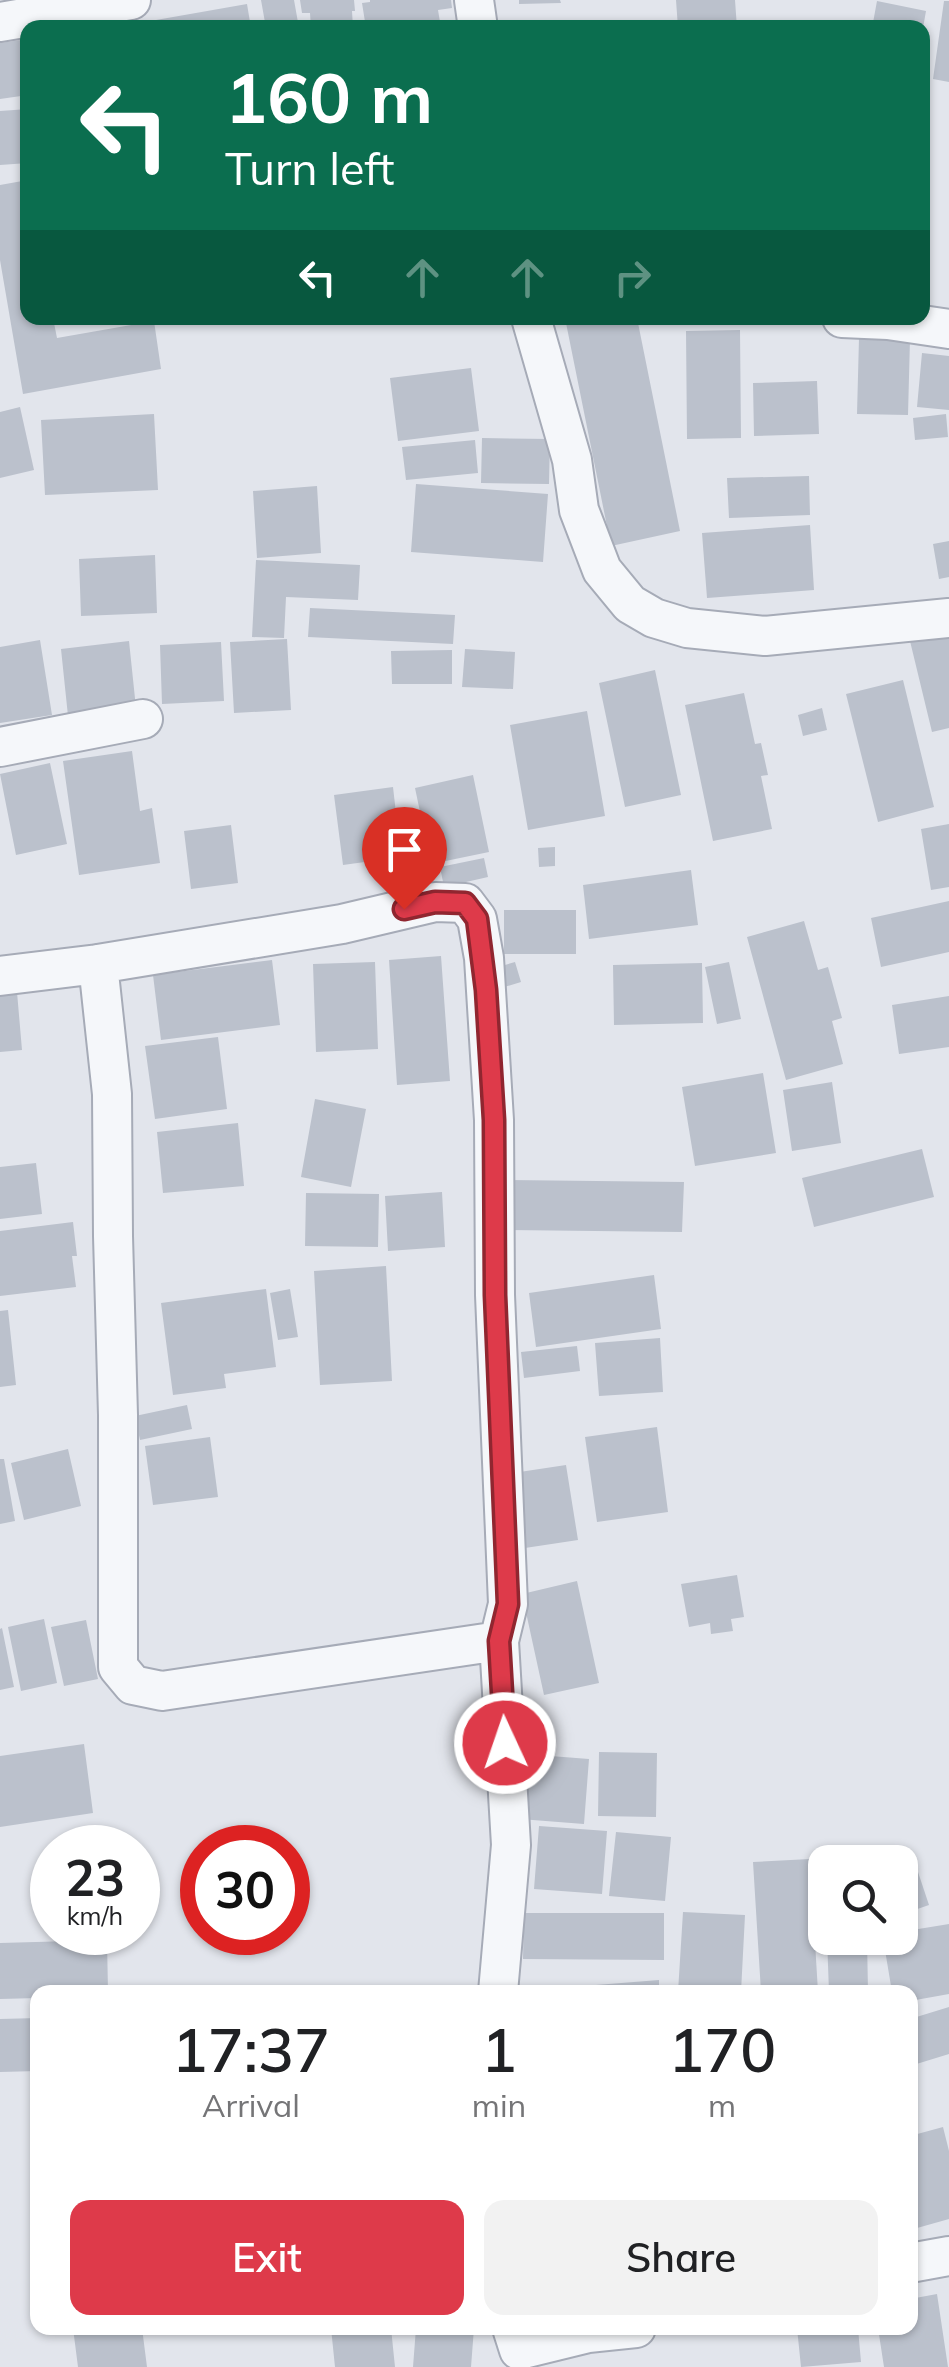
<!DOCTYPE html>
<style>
:root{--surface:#fff;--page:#f2f2f2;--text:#202124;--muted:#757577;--accent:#de3a4a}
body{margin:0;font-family:Mulish,sans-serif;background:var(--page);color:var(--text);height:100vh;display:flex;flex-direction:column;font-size:38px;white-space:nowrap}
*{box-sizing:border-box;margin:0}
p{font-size:32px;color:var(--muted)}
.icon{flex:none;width:55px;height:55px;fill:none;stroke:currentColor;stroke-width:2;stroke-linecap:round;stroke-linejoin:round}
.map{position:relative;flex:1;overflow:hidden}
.sheet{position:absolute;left:30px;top:1985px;width:888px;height:350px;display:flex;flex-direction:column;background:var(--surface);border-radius:20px;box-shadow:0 2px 8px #0004}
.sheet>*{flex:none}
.guide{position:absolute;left:20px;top:20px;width:910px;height:305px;border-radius:20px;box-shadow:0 2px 8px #0004;background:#0b6e4f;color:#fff;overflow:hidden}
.buttons{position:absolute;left:808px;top:1845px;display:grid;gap:20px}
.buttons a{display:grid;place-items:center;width:110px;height:110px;border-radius:20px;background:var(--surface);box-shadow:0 2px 8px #0004;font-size:50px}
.speed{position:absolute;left:30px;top:1825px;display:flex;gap:20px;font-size:50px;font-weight:700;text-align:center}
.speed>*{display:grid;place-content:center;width:130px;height:130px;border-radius:50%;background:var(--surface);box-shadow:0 2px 8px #0004;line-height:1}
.speed small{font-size:25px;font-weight:400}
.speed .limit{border:15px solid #d22;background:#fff;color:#111}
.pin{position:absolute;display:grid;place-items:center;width:85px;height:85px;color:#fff;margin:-102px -42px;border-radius:50% 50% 50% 0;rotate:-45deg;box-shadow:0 0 10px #0007}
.pin .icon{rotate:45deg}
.me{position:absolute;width:110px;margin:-55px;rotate:357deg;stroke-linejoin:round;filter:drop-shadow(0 0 8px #0008)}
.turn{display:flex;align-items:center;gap:35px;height:210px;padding:0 40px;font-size:45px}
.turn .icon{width:130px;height:130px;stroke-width:2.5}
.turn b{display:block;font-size:70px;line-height:85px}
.lanes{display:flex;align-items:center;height:95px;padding:0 40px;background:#0003;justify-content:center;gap:50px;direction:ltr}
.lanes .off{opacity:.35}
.eta{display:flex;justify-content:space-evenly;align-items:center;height:170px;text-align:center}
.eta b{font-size:60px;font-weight:600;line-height:70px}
.button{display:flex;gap:20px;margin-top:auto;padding:20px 40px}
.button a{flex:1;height:115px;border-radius:20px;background:var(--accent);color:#fff;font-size:40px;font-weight:600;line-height:115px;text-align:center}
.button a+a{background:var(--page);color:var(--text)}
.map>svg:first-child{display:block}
.building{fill:#bbc1cc}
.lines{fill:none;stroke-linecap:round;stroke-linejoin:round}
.street-casing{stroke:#a6abb7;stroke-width:42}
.street{stroke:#f5f7fa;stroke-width:38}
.route-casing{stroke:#902630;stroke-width:25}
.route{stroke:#de3a4a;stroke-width:18}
</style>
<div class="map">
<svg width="949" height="2367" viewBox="0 0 949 2367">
<rect width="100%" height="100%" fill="#e2e5ec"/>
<path class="building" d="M 261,0 L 294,0 L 299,28 L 266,28 Z
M 300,0 L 354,0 L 355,11 L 352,11 L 353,28 L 311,28 L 310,13 L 302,13 Z
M 370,0 L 451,0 L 452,8 L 438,10 L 441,28 L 366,28 L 362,3 L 370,2 Z
M 519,0 L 560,0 L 561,3 L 519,4 Z
M 676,0 L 735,0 L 737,28 L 678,28 Z
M 877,1 L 926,11 L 923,28 L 872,28 Z
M 944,1 L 949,1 L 949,82 L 933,79 Z
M 247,4 L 251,28 L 157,28 L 156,20 Z
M 28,39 L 28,95 L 0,99 L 0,43 Z
M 28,109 L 28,163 L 0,165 L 0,111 Z
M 28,180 L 28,318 L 53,318 L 57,338 L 154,321 L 161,369 L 23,394 L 0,260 L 0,185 Z
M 591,318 L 637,318 L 680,531 L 611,546 L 566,323 Z
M 740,330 L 741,438 L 687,439 L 686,331 Z
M 859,338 L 910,339 L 908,415 L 857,414 Z
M 922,353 L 949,356 L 949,410 L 917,407 Z
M 471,368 L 479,431 L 398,441 L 390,378 Z
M 817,381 L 819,434 L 754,436 L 753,383 Z
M 20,407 L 34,470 L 0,478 L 0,412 Z
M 154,414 L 158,490 L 45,495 L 41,420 Z
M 946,414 L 948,437 L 915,440 L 913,418 Z
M 482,438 L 550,439 L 549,484 L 481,483 Z
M 475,440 L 478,473 L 406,480 L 402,447 Z
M 809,476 L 810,515 L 729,518 L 727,478 Z
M 416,484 L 548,494 L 543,562 L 411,552 Z
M 317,486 L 321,553 L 257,558 L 253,491 Z
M 810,525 L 814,590 L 707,598 L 702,533 Z
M 949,541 L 949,577 L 939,579 L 933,544 Z
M 155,555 L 157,613 L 81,616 L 79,559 Z
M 256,560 L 360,565 L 358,600 L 286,597 L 284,638 L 252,637 Z
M 310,608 L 455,615 L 453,644 L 308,637 Z
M 949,631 L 949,728 L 932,732 L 910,641 Z
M 287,639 L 291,710 L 234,713 L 230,642 Z
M 40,640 L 52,715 L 0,723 L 0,647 Z
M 129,641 L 136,708 L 68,716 L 61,649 Z
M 221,642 L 224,701 L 162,704 L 160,645 Z
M 465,649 L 515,652 L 513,689 L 462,687 Z
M 452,650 L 452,684 L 392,684 L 391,651 Z
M 655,670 L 681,795 L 625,807 L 599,683 Z
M 903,680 L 934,807 L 878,822 L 846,694 Z
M 744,693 L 755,744 L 761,743 L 768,775 L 761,776 L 772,829 L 713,841 L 685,705 Z
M 822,708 L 827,730 L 803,736 L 798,715 Z
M 587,711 L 605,816 L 528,830 L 510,725 Z
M 132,751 L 140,811 L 152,808 L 160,863 L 79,875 L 63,761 Z
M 50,763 L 67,844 L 16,855 L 0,774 Z
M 473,775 L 489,852 L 431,864 L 415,788 Z
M 393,787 L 401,857 L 343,865 L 334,795 Z
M 949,824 L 949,887 L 931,890 L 921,829 Z
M 231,825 L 238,883 L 191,889 L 184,831 Z
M 555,847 L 555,866 L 539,867 L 538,848 Z
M 484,858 L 488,877 L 444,887 L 440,867 Z
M 691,870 L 698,925 L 589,939 L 583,885 Z
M 949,901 L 949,952 L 881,967 L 871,918 Z
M 504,910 L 576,910 L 576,954 L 504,954 Z
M 804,921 L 818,970 L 828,967 L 842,1018 L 832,1021 L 843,1064 L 786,1080 L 747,937 Z
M 441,956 L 450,1081 L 397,1085 L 389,960 Z
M 272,960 L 280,1025 L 161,1040 L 153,975 Z
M 375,962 L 378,1049 L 316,1052 L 313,964 Z
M 515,962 L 521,982 L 501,988 L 495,968 Z
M 729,962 L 741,1019 L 717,1024 L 705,967 Z
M 702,963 L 703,1023 L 614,1025 L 613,965 Z
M 17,992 L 22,1050 L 0,1052 L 0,994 Z
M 949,996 L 949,1047 L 899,1054 L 892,1005 Z
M 218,1037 L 227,1109 L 155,1119 L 145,1046 Z
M 763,1073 L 776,1153 L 695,1166 L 682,1087 Z
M 832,1082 L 841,1143 L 792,1151 L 783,1090 Z
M 315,1099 L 366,1109 L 351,1187 L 301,1177 Z
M 238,1123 L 244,1186 L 163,1193 L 157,1132 Z
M 922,1149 L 934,1197 L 814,1227 L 802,1178 Z
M 36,1163 L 42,1214 L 0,1219 L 0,1167 Z
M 506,1180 L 684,1182 L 682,1232 L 505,1230 Z
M 442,1192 L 445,1247 L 388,1251 L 385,1196 Z
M 306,1193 L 379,1194 L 378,1247 L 305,1246 Z
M 73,1222 L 77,1256 L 72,1256 L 76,1287 L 0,1296 L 0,1231 Z
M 386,1266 L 392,1381 L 320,1385 L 314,1271 Z
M 654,1275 L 661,1329 L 536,1347 L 529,1293 Z
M 266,1289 L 276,1367 L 224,1374 L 226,1388 L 173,1395 L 161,1303 Z
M 290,1289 L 298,1337 L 278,1340 L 270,1293 Z
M 8,1310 L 16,1385 L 0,1387 L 0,1311 Z
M 660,1338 L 663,1392 L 599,1396 L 595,1343 Z
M 577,1346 L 580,1371 L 524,1378 L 521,1352 Z
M 187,1405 L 192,1429 L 140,1440 L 135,1416 Z
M 657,1427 L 668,1512 L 597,1522 L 585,1437 Z
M 210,1437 L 218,1497 L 153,1505 L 145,1446 Z
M 68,1449 L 81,1506 L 24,1520 L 11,1463 Z
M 0,1459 L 4,1459 L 15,1521 L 0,1524 Z
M 566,1465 L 578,1540 L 525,1548 L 513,1473 Z
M 737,1575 L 744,1617 L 731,1619 L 733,1631 L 711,1634 L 710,1623 L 689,1627 L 681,1584 Z
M 577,1581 L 599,1683 L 544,1695 L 522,1594 Z
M 44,1619 L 57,1683 L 21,1691 L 8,1627 Z
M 86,1620 L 98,1679 L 64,1686 L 51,1627 Z
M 2,1628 L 14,1687 L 0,1690 L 0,1629 Z
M 84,1744 L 93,1813 L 0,1827 L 0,1756 Z
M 599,1752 L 657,1753 L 656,1817 L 598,1816 Z
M 525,1754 L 589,1759 L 584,1824 L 520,1819 Z
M 539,1826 L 607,1831 L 602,1894 L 534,1889 Z
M 616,1832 L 671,1837 L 665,1901 L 609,1896 Z
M 911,1851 L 929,1905 L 900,1915 L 900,1862 L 881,1862 Z
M 810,1859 L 818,1992 L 761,1992 L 753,1862 Z
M 683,1912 L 745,1915 L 741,1992 L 678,1992 Z
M 524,1913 L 664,1913 L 664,1960 L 523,1959 Z
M 949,1924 L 949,1994 L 910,2001 L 910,1992 L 892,1992 L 883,1938 L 900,1938 L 900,1932 Z
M 827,1938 L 867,1938 L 868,1992 L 829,1992 Z
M 107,1940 L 108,1992 L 38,1992 L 38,1998 L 0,1999 L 0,1943 Z
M 659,1980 L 659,1992 L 596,1992 L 596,1985 Z
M 592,1986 L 592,1992 L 533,1992 L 533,1987 Z
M 949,2007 L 949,2054 L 910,2066 L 910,2019 Z
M 38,2018 L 38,2071 L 0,2072 L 0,2019 Z
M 943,2127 L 949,2151 L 949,2219 L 910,2230 L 910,2136 Z
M 937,2294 L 948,2367 L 884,2367 L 878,2328 L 910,2328 L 910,2299 Z
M 73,2328 L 142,2328 L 147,2367 L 78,2367 Z
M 194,2328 L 219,2328 L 219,2330 L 194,2333 Z
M 245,2328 L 312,2328 L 312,2332 L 245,2332 Z
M 331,2328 L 391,2328 L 395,2367 L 335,2367 Z
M 416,2328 L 474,2328 L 471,2367 L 413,2367 Z
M 797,2328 L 858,2328 L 861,2362 L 801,2367 Z"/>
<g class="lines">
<g class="street-casing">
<path id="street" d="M 474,0 L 478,28
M 0,22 L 131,0
M 531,318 L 572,460 L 579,510 L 602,570 L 630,604 L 654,618 L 687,628 L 765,636 L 949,618
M 842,318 L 888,320 L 949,329
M 0,747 L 143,719
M 98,964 L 112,1094 L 113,1236 L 118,1415 L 118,1667 L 133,1685 L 162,1691 L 499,1641
M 0,976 L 98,964 L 342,924 L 435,902 L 465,903 L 477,919 L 484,958 L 494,1120 L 495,1295 L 508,1604 L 499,1641 L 511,1845 L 498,1992
M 910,2263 L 949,2256
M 512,2328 L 519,2350 L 588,2333 L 636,2328"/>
</g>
<use href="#street" class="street"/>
</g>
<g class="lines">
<g class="route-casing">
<path id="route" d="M 404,909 L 435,902 L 465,903 L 477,919 L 486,990 L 494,1120 L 495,1295 L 508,1604 L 499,1641 L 505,1743"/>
</g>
<use href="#route" class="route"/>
</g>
</svg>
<div class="buttons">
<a><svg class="icon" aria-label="search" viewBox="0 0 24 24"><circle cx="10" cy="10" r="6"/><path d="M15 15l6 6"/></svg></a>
</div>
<div class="speed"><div>23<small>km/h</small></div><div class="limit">30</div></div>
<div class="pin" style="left:404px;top:909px;background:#d93025"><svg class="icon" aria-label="arrive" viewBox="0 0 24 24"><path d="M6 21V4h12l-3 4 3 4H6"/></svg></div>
<svg class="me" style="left:505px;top:1743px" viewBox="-20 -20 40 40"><circle r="17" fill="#de3a4a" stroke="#fff" stroke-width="3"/><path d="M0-11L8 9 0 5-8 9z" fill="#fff"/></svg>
<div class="guide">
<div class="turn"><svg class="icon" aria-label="left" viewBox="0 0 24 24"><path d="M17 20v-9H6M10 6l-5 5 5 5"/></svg><div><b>160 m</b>Turn left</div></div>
<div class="lanes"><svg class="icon" aria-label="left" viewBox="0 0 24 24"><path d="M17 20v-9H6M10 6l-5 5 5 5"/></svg><svg class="icon off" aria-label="ahead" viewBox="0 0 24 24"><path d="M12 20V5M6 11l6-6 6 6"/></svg><svg class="icon off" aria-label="ahead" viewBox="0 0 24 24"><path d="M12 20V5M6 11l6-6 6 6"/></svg><svg class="icon off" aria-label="right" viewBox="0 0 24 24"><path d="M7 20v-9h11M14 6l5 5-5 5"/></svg></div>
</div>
<section class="sheet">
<div class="eta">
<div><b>17:37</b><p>Arrival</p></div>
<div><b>1</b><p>min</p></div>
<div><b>170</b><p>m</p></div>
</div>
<div class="button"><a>Exit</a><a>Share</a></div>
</section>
</div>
